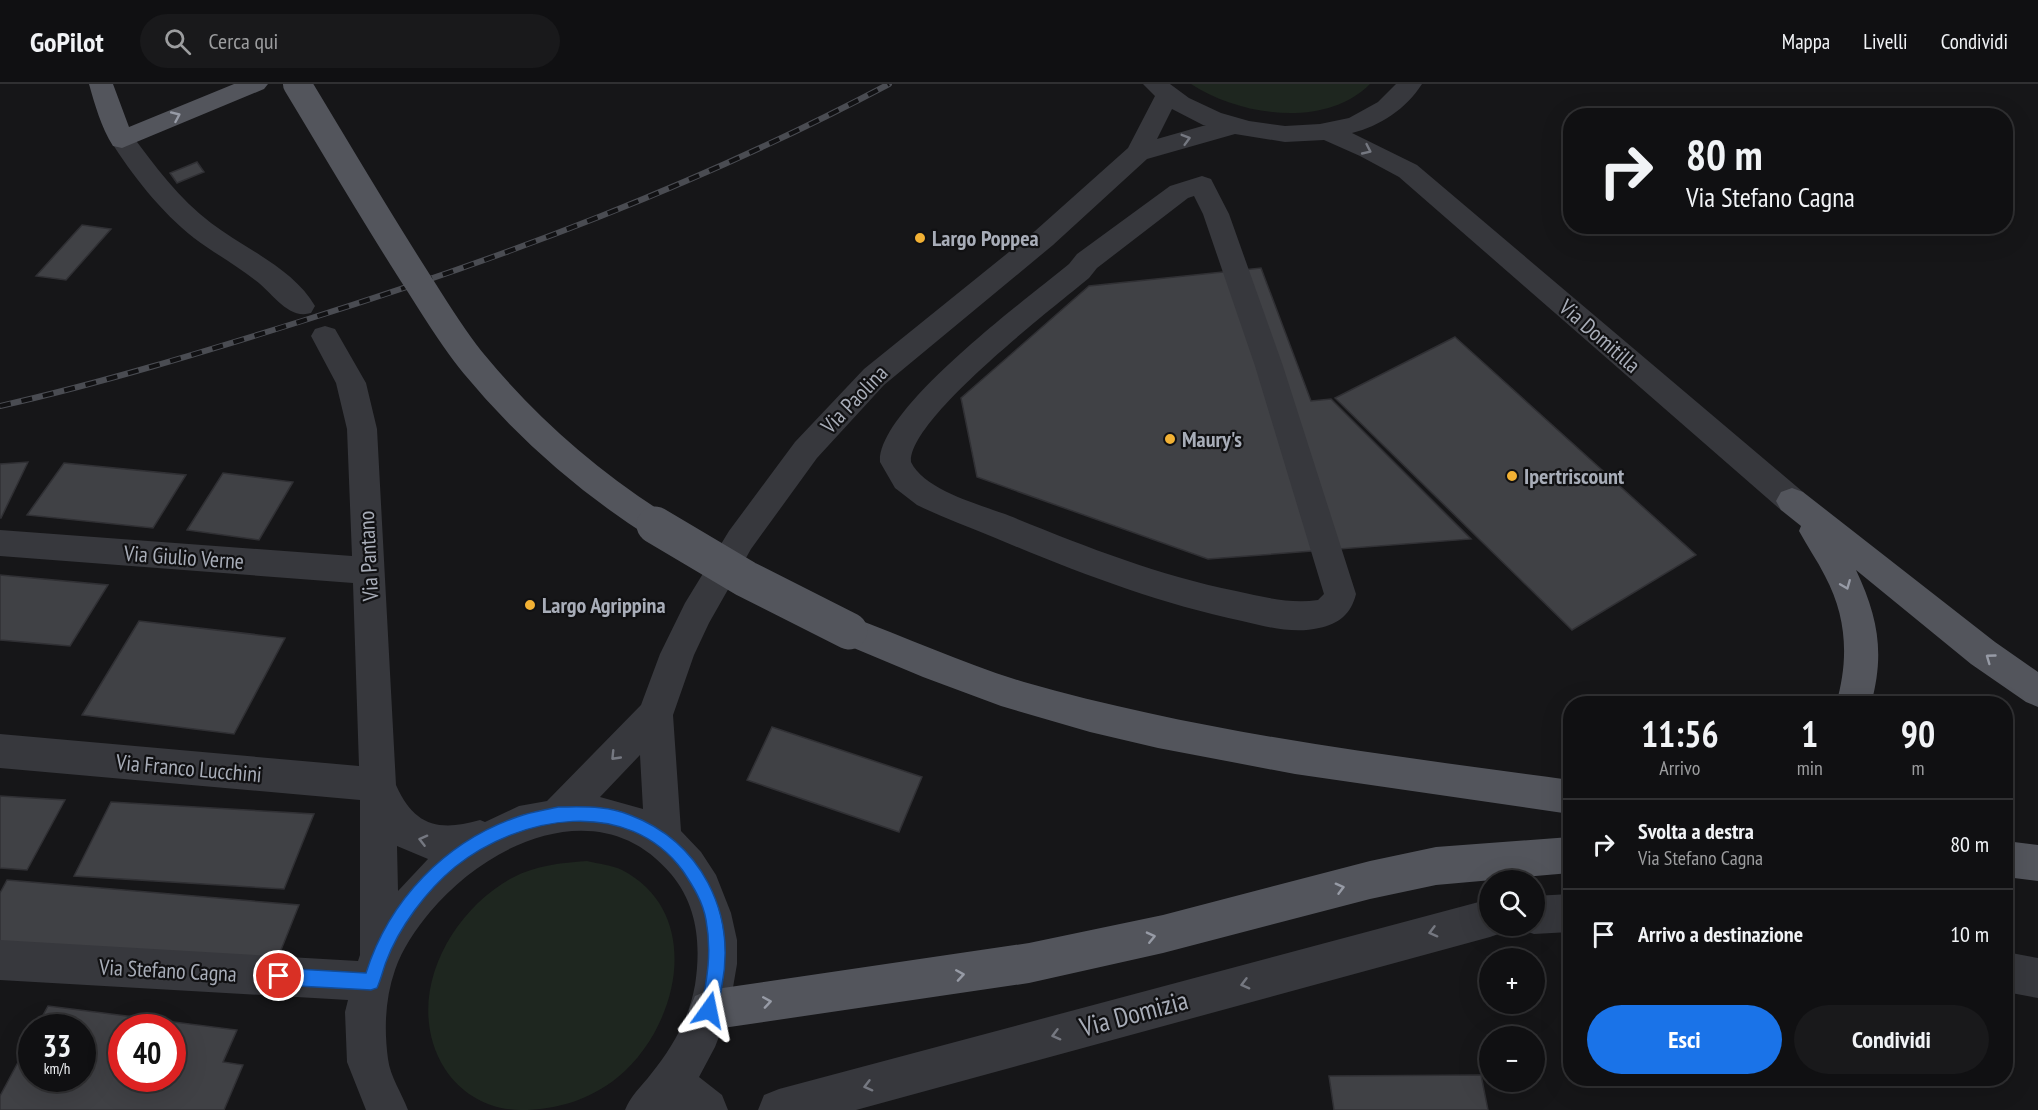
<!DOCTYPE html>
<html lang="it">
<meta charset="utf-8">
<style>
:root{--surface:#101012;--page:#19191b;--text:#f1f3f6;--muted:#9c9d9f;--line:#303032;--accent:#1a73e8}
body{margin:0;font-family:"PT Sans Narrow",sans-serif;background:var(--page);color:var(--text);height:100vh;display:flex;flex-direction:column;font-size:22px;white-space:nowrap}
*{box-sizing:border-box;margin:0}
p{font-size:20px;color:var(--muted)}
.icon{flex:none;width:33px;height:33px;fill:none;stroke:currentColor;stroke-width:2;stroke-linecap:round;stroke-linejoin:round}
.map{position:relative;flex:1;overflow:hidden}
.details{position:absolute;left:1563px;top:612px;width:450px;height:390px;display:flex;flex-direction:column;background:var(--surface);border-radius:24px;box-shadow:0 6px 24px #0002,0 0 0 2px var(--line)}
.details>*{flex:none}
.hud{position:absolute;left:1563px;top:24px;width:450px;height:126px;border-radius:24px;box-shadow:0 6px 24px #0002,0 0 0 2px var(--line);background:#101012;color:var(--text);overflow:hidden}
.tools{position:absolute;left:1479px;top:786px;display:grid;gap:12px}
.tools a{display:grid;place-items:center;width:66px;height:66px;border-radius:50%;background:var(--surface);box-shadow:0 6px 24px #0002,0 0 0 2px var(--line);font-size:30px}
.speed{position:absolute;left:18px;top:930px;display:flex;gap:12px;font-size:30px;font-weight:700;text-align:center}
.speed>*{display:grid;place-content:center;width:78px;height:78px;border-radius:50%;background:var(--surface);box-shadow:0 6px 24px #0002,0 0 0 2px var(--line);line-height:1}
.speed small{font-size:15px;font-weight:400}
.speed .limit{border:9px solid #d22;background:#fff;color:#111}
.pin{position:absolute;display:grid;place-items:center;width:51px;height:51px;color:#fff;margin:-26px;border:3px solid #fff;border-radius:50%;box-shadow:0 2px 6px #0007}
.me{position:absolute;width:66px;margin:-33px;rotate:12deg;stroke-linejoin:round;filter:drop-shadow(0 0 4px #0008)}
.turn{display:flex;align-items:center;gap:21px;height:126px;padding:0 24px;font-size:27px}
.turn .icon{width:78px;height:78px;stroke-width:2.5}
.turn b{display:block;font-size:42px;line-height:51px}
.eta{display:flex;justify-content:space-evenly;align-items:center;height:102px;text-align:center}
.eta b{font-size:36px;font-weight:700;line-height:42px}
.cta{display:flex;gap:12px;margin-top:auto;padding:12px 24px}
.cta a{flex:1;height:69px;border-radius:36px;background:var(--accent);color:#fff;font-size:24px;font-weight:700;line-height:69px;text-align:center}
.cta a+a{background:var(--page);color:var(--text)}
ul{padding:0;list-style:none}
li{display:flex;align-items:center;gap:18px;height:90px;padding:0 24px;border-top:2px solid var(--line)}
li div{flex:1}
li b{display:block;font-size:22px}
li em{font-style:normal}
header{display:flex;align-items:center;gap:36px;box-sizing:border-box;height:84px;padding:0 30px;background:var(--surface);border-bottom:2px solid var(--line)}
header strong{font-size:28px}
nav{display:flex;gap:33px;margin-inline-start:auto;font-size:21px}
.search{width:420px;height:54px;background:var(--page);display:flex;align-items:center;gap:15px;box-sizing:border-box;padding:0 21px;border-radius:33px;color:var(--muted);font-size:22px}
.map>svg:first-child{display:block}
.green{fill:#1e261f}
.building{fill:#404145;stroke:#303034;stroke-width:1.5;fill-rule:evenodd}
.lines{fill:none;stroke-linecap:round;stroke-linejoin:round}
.minor{fill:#37383d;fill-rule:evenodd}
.major{fill:#53555c;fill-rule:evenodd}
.rail-casing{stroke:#4a4c52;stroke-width:6}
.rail{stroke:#111113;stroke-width:4;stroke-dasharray:11;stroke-linecap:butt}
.major-bridge-far1{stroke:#53555c;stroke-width:28}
.major-bridge{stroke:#53555c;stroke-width:37}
.oneway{stroke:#979ba6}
.oneway2{stroke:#757881}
.route{fill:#1a73e8;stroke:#114b97;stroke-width:1.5}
.poi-dot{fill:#f2b134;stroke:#111113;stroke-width:2}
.labels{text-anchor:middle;stroke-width:4.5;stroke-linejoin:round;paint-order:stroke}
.poi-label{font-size:22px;font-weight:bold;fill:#a8adb8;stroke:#111113;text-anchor:start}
.street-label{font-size:22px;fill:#a8adb8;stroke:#111113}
.near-street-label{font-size:27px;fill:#a8adb8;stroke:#111113}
</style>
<header>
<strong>GoPilot</strong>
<div class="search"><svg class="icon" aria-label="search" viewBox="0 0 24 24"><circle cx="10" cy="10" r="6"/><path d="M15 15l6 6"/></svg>Cerca qui</div>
<nav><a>Mappa</a><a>Livelli</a><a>Condividi</a></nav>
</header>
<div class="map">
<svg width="2038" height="1026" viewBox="0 0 2038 1026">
<rect width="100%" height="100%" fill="#161618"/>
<path class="green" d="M 1191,0 L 1370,0 C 1325,45 1240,32 1191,0 Z
M 587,777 C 598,780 612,781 622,786 C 705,829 679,943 618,993 C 590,1016 556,1026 521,1026 C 490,1026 462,1011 445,985 C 402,917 448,829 512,794 C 536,781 561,779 587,777 Z"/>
<path class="building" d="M 197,78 L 204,88 L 177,99 L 170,89 Z
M 82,141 L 111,145 L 66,196 L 36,192 Z
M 1261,184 L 1311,317 L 1331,315 L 1471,455 L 1208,475 L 977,393 L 961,314 L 1089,202 Z
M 1455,253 L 1696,471 L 1572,546 L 1335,314 Z
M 28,378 L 1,434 L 0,434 L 0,380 Z
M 64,379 L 186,391 L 153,444 L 27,431 Z
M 223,389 L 293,398 L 259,456 L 187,446 Z
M 0,491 L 108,501 L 70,562 L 0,556 Z
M 139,537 L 285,554 L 234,650 L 82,631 Z
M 772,643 L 922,693 L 899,748 L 747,696 Z
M 0,712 L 65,716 L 27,786 L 0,784 Z
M 111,718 L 314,730 L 284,805 L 74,792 Z
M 7,796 L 299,821 L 271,891 L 0,866 L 0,809 Z
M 48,922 L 237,946 L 223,978 L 243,981 L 224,1026 L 0,1026 L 0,1012 L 32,952 L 32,994 L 82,994 L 82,944 L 36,944 ZM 122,944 L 172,944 L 172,994 L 122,994 Z
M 1481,991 L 1488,1026 L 1334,1026 L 1329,992 Z"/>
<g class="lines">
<path class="minor" d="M 1143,0 L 1170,0 L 1189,14 L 1221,29 L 1249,37 L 1285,42 L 1320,40 L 1349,34 L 1378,18 L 1396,0 L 1422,0 C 1406,25 1380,42 1352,49 L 1417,81 L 1803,408 L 1808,417 L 1803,426 L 1792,430 L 1781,426 L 1399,93 L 1360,72 L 1324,56 L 1285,58 L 1235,50 L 1147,75 L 1053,161 L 884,301 L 817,374 L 751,465 L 709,539 L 694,571 L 673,631 L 681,747 L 701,768 L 716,791 L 731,829 L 737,856 L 737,880 L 729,927 L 715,963 L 699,993 L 722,1011 L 728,1026 L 625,1026 C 631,1011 641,1003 651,990 C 672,964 689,935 695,901 C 701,862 698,822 671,790 C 601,706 488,758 430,828 C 416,845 402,865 395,886 C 385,915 384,945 388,975 C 390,992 402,1010 408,1026 L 366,1026 L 347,978 L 345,928 L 348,916 L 0,896 L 0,856 L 358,877 L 360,871 L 360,716 L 0,684 L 0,650 L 359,682 L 353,499 L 0,472 L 0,446 L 352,472 L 347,345 L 336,299 L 311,252 L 315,245 L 325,242 L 335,245 L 366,299 L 377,345 L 396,701 C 414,742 439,748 480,736 L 485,738 L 519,722 L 547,717 L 641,621 L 660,570 L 685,519 L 729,447 L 795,358 L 864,285 L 1035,147 L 1128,64 L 1155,12 ZM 1172,25 L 1203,41 L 1206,41 L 1157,55 ZM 640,671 L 643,725 L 600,713 ZM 397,762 L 428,775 L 398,807 Z
M 122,48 L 131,50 C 155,82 179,115 211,139 C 245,165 293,184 315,222 L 311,229 C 288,236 273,209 255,196 C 236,181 214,169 194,154 C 161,128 132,91 110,56 L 113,50 Z
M 1202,92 L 1211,95 L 1229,130 L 1283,282 L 1356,510 C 1351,530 1339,540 1319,544 C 1294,550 1267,543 1242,537 C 1156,519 1074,487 993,453 C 967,442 941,433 917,421 L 895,404 L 880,378 C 877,325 1028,214 1069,180 L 1077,170 L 1170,102 ZM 1194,112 L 1203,130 L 1255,282 L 1324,510 L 1318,516 C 1290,520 1263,513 1236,507 C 1157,491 1084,462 1010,432 C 982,421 925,407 911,378 C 908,335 1053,224 1089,194 L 1097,184 L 1188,114 Z
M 1570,810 L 1570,848 L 1534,850 L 1520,845 L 1519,842 L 1534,842 L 1534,812 Z
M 1490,815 L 1490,842 L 1506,842 L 1504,848 L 1490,853 L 856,1026 L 758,1026 L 764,1011 L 779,1005 Z
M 2006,868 L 2038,874 L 2038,914 L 2006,908 Z"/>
<path class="major" d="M 89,0 L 113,0 L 129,43 L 234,0 L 268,0 L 264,5 L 122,64 L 113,62 C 101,43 95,21 89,0 Z
M 1792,404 L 1803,408 L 1995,558 L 2038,588 L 2038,623 L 2026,618 L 1971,580 L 1856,486 C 1878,533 1885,569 1871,620 L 1836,620 C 1849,576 1847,533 1825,492 C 1817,476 1807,462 1799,447 L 1801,442 L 1781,426 L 1776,417 L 1781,408 Z
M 849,532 C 908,554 964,580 1024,598 C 1202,649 1387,671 1570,696 L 1570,730 L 1295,690 L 1158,664 L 1090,648 L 1001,622 L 923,593 L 837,557 L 832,547 L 837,537 Z
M 1570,753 L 1570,789 L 1436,801 L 1370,815 L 1163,869 L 1029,899 L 709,946 L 695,940 L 689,926 L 695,912 L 709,906 L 1029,859 L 1163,831 L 1370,777 L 1436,763 Z
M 2006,757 L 2038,761 L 2038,797 L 2006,793 Z"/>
<g class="rail-casing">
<path id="rail" d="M 0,322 C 102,299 203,268 302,237 C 503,174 703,99 889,0"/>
</g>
<use href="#rail" class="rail"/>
<path class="major-bridge-far1" d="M 297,0 C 337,66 376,133 418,198 C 436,226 453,255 474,280 C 526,343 589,398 658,442"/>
<path class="major-bridge" d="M 655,441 L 746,495 L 849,547"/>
</g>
<defs><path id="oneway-chevron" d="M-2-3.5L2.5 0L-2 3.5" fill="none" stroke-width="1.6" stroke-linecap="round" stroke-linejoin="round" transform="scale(1.5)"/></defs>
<g class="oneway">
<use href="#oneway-chevron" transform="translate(176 32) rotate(-24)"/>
<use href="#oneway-chevron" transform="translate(1846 501) rotate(68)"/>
<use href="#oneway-chevron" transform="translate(1990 574) rotate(-144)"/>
<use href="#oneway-chevron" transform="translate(1340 804) rotate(-15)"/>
<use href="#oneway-chevron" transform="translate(1151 853) rotate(-13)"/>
<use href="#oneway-chevron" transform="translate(960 891) rotate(-9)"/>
<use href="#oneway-chevron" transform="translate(767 918) rotate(-9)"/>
</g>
<g class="oneway2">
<use href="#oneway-chevron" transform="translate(1186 55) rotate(-16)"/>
<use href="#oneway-chevron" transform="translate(1367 66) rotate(25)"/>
<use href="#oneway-chevron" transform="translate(615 672) rotate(134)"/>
<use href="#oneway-chevron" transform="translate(423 756) rotate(-166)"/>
<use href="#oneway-chevron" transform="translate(1433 848) rotate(165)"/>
<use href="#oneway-chevron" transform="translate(1245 900) rotate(165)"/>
<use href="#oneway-chevron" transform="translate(1056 951) rotate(165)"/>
<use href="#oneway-chevron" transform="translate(868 1002) rotate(165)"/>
</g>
<path class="route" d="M 558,723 C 582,723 607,721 630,731 C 701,758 736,828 722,901 C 720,912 719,922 715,932 L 709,935 L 703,932 L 701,926 C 707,896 712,868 706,836 C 703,818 693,802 683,787 C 628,712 520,731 455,783 C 427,806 399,843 386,878 C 383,886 381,895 377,904 L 371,906 L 279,901 L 273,898 L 270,892 L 273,887 L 279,884 L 366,889 C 389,816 445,758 517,733 C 530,728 545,726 558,723 Z"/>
<g class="poi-dot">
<circle cx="920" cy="154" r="6"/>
<circle cx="1170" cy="355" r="6"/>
<circle cx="1512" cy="392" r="6"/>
<circle cx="530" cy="521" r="6"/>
</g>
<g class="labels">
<g class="poi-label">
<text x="932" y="162">Largo Poppea</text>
<text x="1182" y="363">Maury's</text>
<text x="1524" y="400">Ipertriscount</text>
<text x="542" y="529">Largo Agrippina</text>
</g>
<g class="street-label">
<text transform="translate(1600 252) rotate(41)" y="8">Via Domitilla</text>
<text transform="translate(854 315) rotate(-46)" y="8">Via Paolina</text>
<text transform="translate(368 472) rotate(-93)" y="8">Via Pantano</text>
<text transform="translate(184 473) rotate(4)" y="8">Via Giulio Verne</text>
<text transform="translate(189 684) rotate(5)" y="8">Via Franco Lucchini</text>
<text transform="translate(168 886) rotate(3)" y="8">Via Stefano Cagna</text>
</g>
<g class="near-street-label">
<text transform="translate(1134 930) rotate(-15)" y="9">Via Domizia</text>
</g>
</g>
</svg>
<div class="tools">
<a><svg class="icon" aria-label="search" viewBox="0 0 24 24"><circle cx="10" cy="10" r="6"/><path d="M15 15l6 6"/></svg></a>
<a>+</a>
<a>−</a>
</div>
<div class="speed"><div>33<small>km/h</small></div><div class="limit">40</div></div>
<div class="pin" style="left:279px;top:892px;background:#d93025"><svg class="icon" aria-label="arrive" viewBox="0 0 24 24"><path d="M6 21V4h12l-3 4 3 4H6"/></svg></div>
<svg class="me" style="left:709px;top:926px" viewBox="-20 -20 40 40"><path d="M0-17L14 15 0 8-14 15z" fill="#1a73e8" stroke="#fff" stroke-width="4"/></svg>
<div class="hud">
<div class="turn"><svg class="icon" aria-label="right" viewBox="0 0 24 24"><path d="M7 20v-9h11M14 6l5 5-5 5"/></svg><div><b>80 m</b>Via Stefano Cagna</div></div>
</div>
<section class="details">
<div class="eta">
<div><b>11:56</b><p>Arrivo</p></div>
<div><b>1</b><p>min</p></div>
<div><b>90</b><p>m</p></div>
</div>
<ul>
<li><svg class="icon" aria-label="right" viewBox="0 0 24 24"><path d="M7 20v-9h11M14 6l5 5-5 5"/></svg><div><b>Svolta a destra</b><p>Via Stefano Cagna</p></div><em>80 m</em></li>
<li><svg class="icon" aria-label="arrive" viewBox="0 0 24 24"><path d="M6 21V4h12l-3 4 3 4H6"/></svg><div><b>Arrivo a destinazione</b></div><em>10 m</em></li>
</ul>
<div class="cta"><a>Esci</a><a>Condividi</a></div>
</section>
</div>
